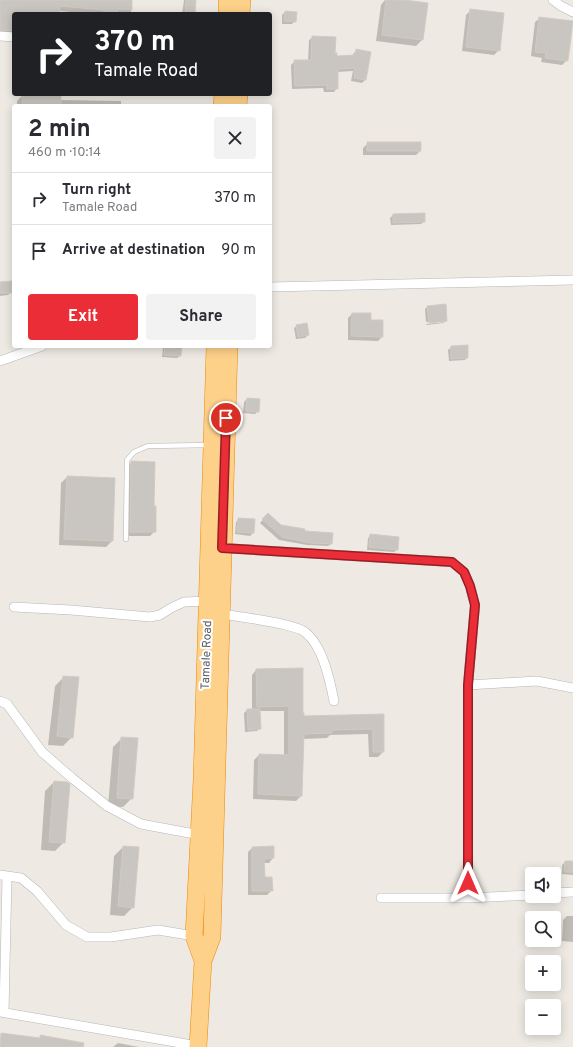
<!DOCTYPE html>
<meta charset="utf-8">
<style>
:root{--surface:#fff;--page:#f2f2f3;--text:#2b2b33;--muted:#7c7c81;--line:#e1e1e2;--accent:#ea2d37}
body{margin:0;font-family:Overpass,sans-serif;background:var(--page);color:var(--text);height:100vh;display:flex;flex-direction:column;font-size:15px;white-space:nowrap}
*{box-sizing:border-box;margin:0}
p{font-size:13px;color:var(--muted)}
.icon{flex:none;width:22px;height:22px;fill:none;stroke:currentColor;stroke-width:2;stroke-linecap:round;stroke-linejoin:round}
.map{position:relative;flex:1;overflow:hidden}
.sheet{position:absolute;left:12px;top:104px;width:260px;height:244px;display:flex;flex-direction:column;background:var(--surface);border-radius:4px;box-shadow:0 2px 10px #0003}
.sheet>*{flex:none}
.hud{position:absolute;left:12px;top:12px;width:260px;height:84px;border-radius:4px;box-shadow:0 2px 10px #0003;background:#202124;color:#fff;overflow:hidden}
.tools{position:absolute;left:525px;top:867px;display:grid;gap:8px}
.tools a{display:grid;place-items:center;width:36px;height:36px;border-radius:4px;background:var(--surface);box-shadow:0 2px 10px #0003;font-size:20px}
.pin{position:absolute;display:grid;place-items:center;width:34px;height:34px;color:#fff;margin:-17px;border:2px solid #fff;border-radius:50%;box-shadow:0 1px 4px #0007}
.me{position:absolute;width:44px;margin:-22px;rotate:0deg;stroke-linejoin:round;filter:drop-shadow(0 0 3px #0008)}
.turn{display:flex;align-items:center;gap:14px;height:84px;padding:0 16px;font-size:18px}
.turn .icon{width:52px;height:52px;stroke-width:2.5}
.turn b{display:block;font-size:28px;line-height:34px}
.round{display:grid;place-items:center;flex:none;width:42px;height:42px;border-radius:4px;background:var(--page)}
.summary{display:flex;align-items:center;justify-content:space-between;height:68px;padding:0 16px}
h1{font-size:24px;font-weight:700;line-height:30px}
.cta{display:flex;gap:8px;margin-top:auto;padding:8px 16px}
.cta a{flex:1;height:46px;border-radius:4px;background:var(--accent);color:#fff;font-size:16px;font-weight:700;line-height:46px;text-align:center}
.cta a+a{background:var(--page);color:var(--text)}
ul{padding:0;list-style:none}
li{display:flex;align-items:center;gap:12px;height:52px;padding:0 16px;border-top:1px solid var(--line)}
li div{flex:1}
li b{display:block;font-size:15px}
li em{font-style:normal}
.map>svg:first-child{display:block}
.shadow{fill:#0003}
.building{fill:#c9c5c0;stroke:#d3cbc1}
.lines{fill:none;stroke-linecap:round;stroke-linejoin:round}
.lane-casing{stroke:#b3b7ba;stroke-width:5.5}
.street-casing{stroke:#b3b7ba;stroke-width:10}
.highway-casing{stroke:#f18600;stroke-width:18}
.lane{stroke:#fff;stroke-width:4.5}
.street{stroke:#fff;stroke-width:9}
.highway{stroke:#fdd18a;stroke-width:17}
.route-casing{stroke:#981d24;stroke-width:10}
.route{stroke:#ea2d37;stroke-width:7}
.labels{text-anchor:middle;stroke-width:4;stroke-linejoin:round;paint-order:stroke}
.street-label{font-size:12px;fill:#5b6064;stroke:#fff}
</style>
<div class="map">
<svg width="573" height="1047" viewBox="0 0 573 1047">
<rect width="100%" height="100%" fill="#eeeae3"/>
<path class="shadow" d="M 0,0 L 131,0 L 131,14 L 97,14 L 58,11 L 58,14 L 14,14 L 14,36 L 0,34 Z
M 184,0 L 195,0 L 194,14 L 182,14 Z
M 385,0 L 398,0 L 427,4 L 422,40 L 416,46 L 376,41 L 381,5 Z
M 471,10 L 499,50 L 494,55 L 462,51 L 466,15 Z
M 285,12 L 295,21 L 292,24 L 282,24 L 282,15 Z
M 540,18 L 567,60 L 562,65 L 541,62 L 542,58 L 531,56 L 535,22 Z
M 313,37 L 334,54 L 336,57 L 352,57 L 353,54 L 356,51 L 366,79 L 362,83 L 351,81 L 353,71 L 337,72 L 337,88 L 334,92 L 324,92 L 323,88 L 292,89 L 291,65 L 295,61 L 308,61 L 309,40 Z
M 27,94 L 60,94 L 60,100 L 121,101 L 121,106 L 17,106 L 17,101 L 23,95 Z
M 368,143 L 420,151 L 416,155 L 363,155 L 363,148 Z
M 393,215 L 424,222 L 421,224 L 391,225 L 390,218 Z
M 0,283 L 11,292 L 8,295 L 0,296 Z
M 428,306 L 446,321 L 445,322 L 445,320 L 426,322 L 425,309 Z
M 352,314 L 370,314 L 370,321 L 382,337 L 378,341 L 348,340 L 348,318 Z
M 445,322 L 443,323 L 427,325 L 426,324 Z
M 297,326 L 308,335 L 305,338 L 296,339 L 294,328 Z
M 164,346 L 177,346 L 180,356 L 177,358 L 162,357 L 163,348 Z
M 451,347 L 467,357 L 465,360 L 449,361 L 448,350 Z
M 247,399 L 259,400 L 258,411 L 255,414 L 243,413 L 244,402 Z
M 132,462 L 153,507 L 155,531 L 150,536 L 126,536 L 127,467 Z
M 67,477 L 112,541 L 106,547 L 59,545 L 61,483 Z
M 268,514 L 280,526 L 304,532 L 331,544 L 328,546 L 307,545 L 279,540 L 260,523 Z
M 239,519 L 254,520 L 253,533 L 250,536 L 235,534 L 236,522 Z
M 371,535 L 397,550 L 394,552 L 367,550 L 368,538 Z
M 256,670 L 303,717 L 383,715 L 383,752 L 378,757 L 369,757 L 368,734 L 330,735 L 327,738 L 303,739 L 301,796 L 296,801 L 253,799 L 254,760 L 259,755 L 284,756 L 284,711 L 259,711 L 260,728 L 257,731 L 245,732 L 244,713 L 247,710 L 252,710 L 252,675 Z
M 64,677 L 72,737 L 63,746 L 48,745 L 55,686 Z
M 122,738 L 132,798 L 123,807 L 108,806 L 113,747 Z
M 54,782 L 64,842 L 55,851 L 41,850 L 45,791 Z
M 123,847 L 133,907 L 124,916 L 110,915 L 114,856 Z
M 273,847 L 273,858 L 269,863 L 263,863 L 264,878 L 272,890 L 267,895 L 248,895 L 248,852 L 252,848 Z
M 565,862 L 573,862 L 573,875 L 562,874 L 562,865 Z
M 567,916 L 573,916 L 573,942 L 562,941 L 563,920 Z
M 118,1043 L 139,1047 L 113,1047 Z"/>
<path class="building" d="M 0,0 L 132,0 L 132,10 L 118,9 L 117,14 L 104,14 L 104,10 L 60,6 L 59,14 L 14,14 L 14,31 L 0,30 Z
M 186,0 L 196,0 L 195,14 L 185,14 Z
M 386,0 L 405,0 L 428,3 L 423,40 L 382,35 Z
M 470,9 L 504,13 L 500,51 L 466,47 Z
M 285,11 L 297,12 L 296,22 L 284,21 Z
M 539,17 L 573,21 L 568,61 L 545,58 L 546,53 L 535,52 Z
M 312,36 L 336,37 L 335,53 L 337,53 L 337,56 L 355,55 L 356,49 L 371,52 L 366,80 L 354,78 L 355,68 L 338,69 L 338,89 L 327,89 L 327,85 L 295,86 L 294,60 L 311,60 Z
M 23,94 L 61,94 L 61,106 L 22,106 Z
M 367,142 L 421,142 L 421,151 L 367,151 Z
M 425,213 L 425,222 L 393,223 L 393,214 Z
M 12,281 L 12,293 L 0,293 L 0,282 Z
M 446,304 L 447,321 L 429,323 L 427,306 Z
M 352,313 L 371,313 L 371,320 L 383,320 L 383,337 L 351,336 Z
M 307,323 L 309,335 L 298,337 L 296,325 Z
M 468,345 L 468,358 L 451,359 L 451,346 Z
M 165,346 L 182,346 L 181,356 L 164,355 Z
M 247,398 L 260,399 L 259,412 L 246,411 Z
M 131,461 L 155,462 L 154,506 L 156,506 L 156,532 L 130,532 Z
M 67,476 L 115,478 L 113,541 L 64,539 Z
M 268,513 L 281,525 L 305,529 L 305,531 L 333,533 L 332,544 L 311,543 L 282,537 L 262,519 Z
M 238,518 L 255,519 L 254,533 L 237,532 Z
M 370,534 L 399,537 L 398,550 L 369,547 Z
M 303,668 L 303,713 L 304,713 L 304,716 L 384,714 L 384,752 L 373,752 L 373,729 L 332,730 L 332,733 L 304,734 L 302,796 L 258,794 L 259,754 L 289,755 L 289,706 L 257,707 L 256,669 Z
M 63,676 L 79,677 L 73,738 L 57,736 Z
M 247,709 L 260,709 L 261,729 L 248,730 Z
M 121,737 L 138,738 L 133,799 L 117,798 Z
M 54,781 L 67,782 L 70,784 L 65,843 L 49,842 Z
M 123,846 L 139,847 L 134,908 L 118,906 Z
M 274,846 L 274,858 L 264,859 L 265,877 L 272,877 L 273,891 L 252,891 L 252,847 Z
M 565,861 L 573,861 L 573,872 L 564,872 Z
M 1,1033 L 40,1038 L 40,1035 L 84,1043 L 83,1047 L 0,1047 Z"/>
<g class="lines">
<g class="lane-casing">
<path id="lane" d="M 126,539 L 127,460 L 134,452 L 148,446 L 210,445"/>
</g>
<g class="street-casing">
<path id="street" d="M 553,0 L 561,6 L 573,12
M 0,36 L 14,37
M 270,287 L 573,280
M 0,361 L 42,346
M 222,548 L 452,562 L 464,572 L 470,586 L 475,605 L 468,685 L 468,898
M 14,607 L 71,610 L 150,617 L 160,615 L 171,608 L 184,602 L 208,601
M 222,614 C 240,617 292,623 305,632 C 323,646 330,681 334,701
M 468,685 L 537,681 L 573,688
M 0,701 L 7,704 L 42,752 L 72,778 L 107,806 L 141,824 L 200,835
M 0,875 L 21,878 L 37,891 L 66,925 L 87,937 L 111,937 L 158,930 L 194,936
M 554,893 L 573,892
M 381,898 L 468,898 L 532,895
M 0,1012 L 198,1046
M 4,1013 L 7,876"/>
</g>
<g class="highway-casing">
<path id="highway" d="M 227,14 L 227,0
M 241,14 L 242,0
M 222,106 L 223,94
M 238,106 L 239,94
M 203,961 L 194,936 L 202,779 L 215,346
M 198,1047 L 203,961 L 212,937 L 229,346"/>
</g>
<use href="#lane" class="lane"/>
<use href="#street" class="street"/>
<use href="#highway" class="highway"/>
</g>
<g class="lines">
<g class="route-casing">
<path id="route" d="M 226,418 L 222,548 L 452,562 L 464,572 L 470,586 L 475,605 L 468,685 L 468,883"/>
</g>
<use href="#route" class="route"/>
</g>
<g class="labels">
<g class="street-label">
<text transform="translate(206 655) rotate(-88)" y="4">Tamale Road</text>
</g>
</g>
</svg>
<div class="tools">
<a><svg class="icon" aria-label="sound" viewBox="0 0 24 24"><path d="M4 9h4l5-4v14l-5-4H4zM17 9q2 3 0 6"/></svg></a>
<a><svg class="icon" aria-label="search" viewBox="0 0 24 24"><circle cx="10" cy="10" r="6"/><path d="M15 15l6 6"/></svg></a>
<a>+</a>
<a>−</a>
</div>
<div class="pin" style="left:226px;top:418px;background:#d93025"><svg class="icon" aria-label="arrive" viewBox="0 0 24 24"><path d="M6 21V4h12l-3 4 3 4H6"/></svg></div>
<svg class="me" style="left:468px;top:883px" viewBox="-20 -20 40 40"><path d="M0-17L14 15 0 8-14 15z" fill="#ea2d37" stroke="#fff" stroke-width="4"/></svg>
<div class="hud">
<div class="turn"><svg class="icon" aria-label="right" viewBox="0 0 24 24"><path d="M7 20v-9h11M14 6l5 5-5 5"/></svg><div><b>370 m</b>Tamale Road</div></div>
</div>
<section class="sheet">
<div class="summary"><div><h1>2 min</h1><p>460 m · 10:14</p></div><a class="round"><svg class="icon" aria-label="close" viewBox="0 0 24 24"><path d="M6 6l12 12M18 6L6 18"/></svg></a></div>
<ul>
<li><svg class="icon" aria-label="right" viewBox="0 0 24 24"><path d="M7 20v-9h11M14 6l5 5-5 5"/></svg><div><b>Turn right</b><p>Tamale Road</p></div><em>370 m</em></li>
<li><svg class="icon" aria-label="arrive" viewBox="0 0 24 24"><path d="M6 21V4h12l-3 4 3 4H6"/></svg><div><b>Arrive at destination</b></div><em>90 m</em></li>
</ul>
<div class="cta"><a>Exit</a><a>Share</a></div>
</section>
</div>
